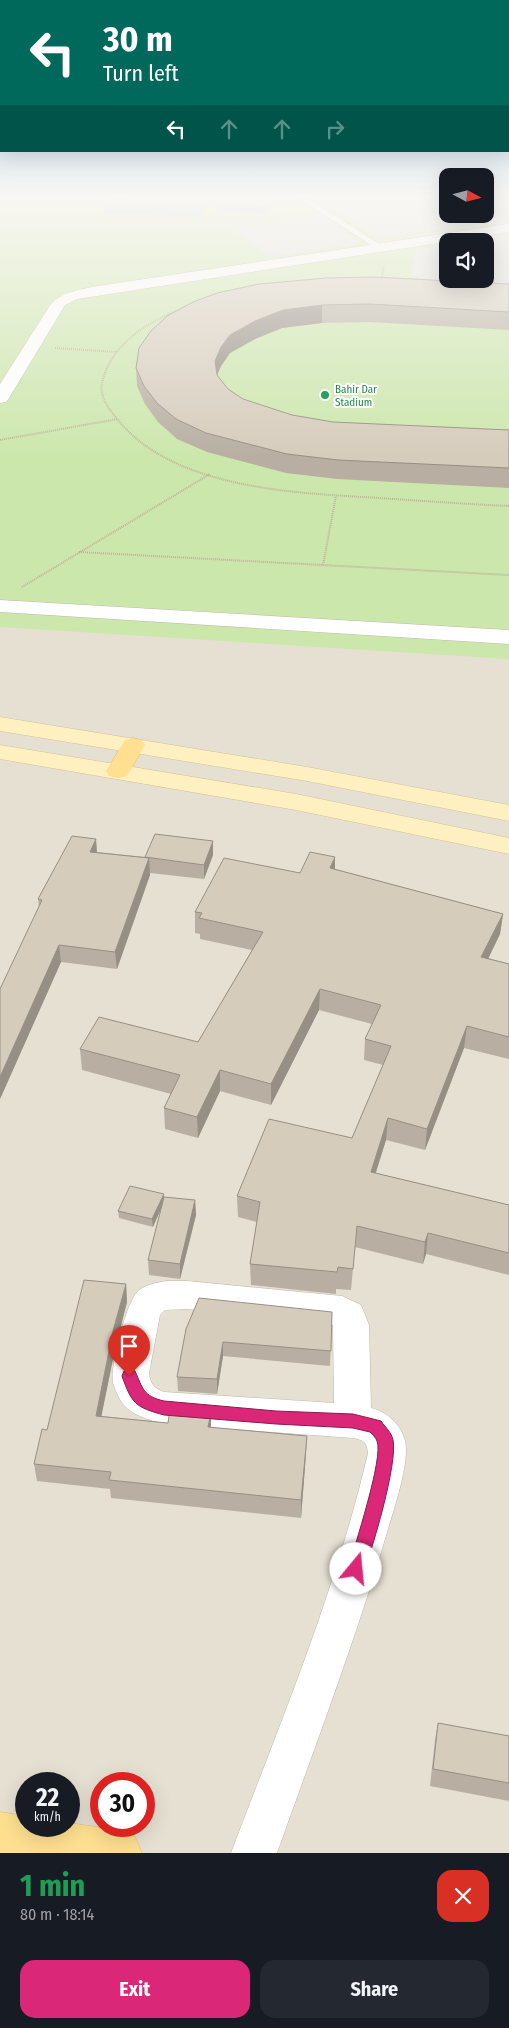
<!DOCTYPE html>
<meta charset="utf-8">
<style>
:root{--surface:#171b24;--page:#242831;--text:#f1f3f6;--muted:#9ea1a6;--accent:#db2777}
body{margin:0;font-family:"Fira Sans Condensed",sans-serif;background:var(--page);color:var(--text);height:100vh;display:flex;flex-direction:column;font-size:19px;white-space:nowrap}
*{box-sizing:border-box;margin:0}
p{font-size:16px;color:var(--muted)}
.icon{flex:none;width:28px;height:28px;fill:none;stroke:currentColor;stroke-width:2;stroke-linecap:round;stroke-linejoin:round}
.map{position:relative;height:1853px;overflow:hidden}
.drawer{display:flex;flex-direction:column;background:var(--surface);flex:1}
.drawer>*{flex:none}
.hud{position:absolute;left:0px;top:0px;width:510px;height:152px;box-shadow:0 5px 20px #0002;background:#00695c;color:#fff;overflow:hidden}
.needle{width:32px;rotate:97deg}
.fabs{position:absolute;left:439px;top:168px;display:grid;gap:10px}
.fabs a{display:grid;place-items:center;width:55px;height:55px;border-radius:10px;background:var(--surface);box-shadow:0 5px 20px #0002;font-size:25px}
.speed{position:absolute;left:15px;top:1772px;display:flex;gap:10px;font-size:25px;font-weight:700;text-align:center}
.speed>*{display:grid;place-content:center;width:65px;height:65px;border-radius:50%;background:var(--surface);box-shadow:0 5px 20px #0002;line-height:1}
.speed small{font-size:12px;font-weight:400}
.speed .limit{border:8px solid #d22;background:#fff;color:#111}
.pin{position:absolute;display:grid;place-items:center;width:42px;height:42px;color:#fff;margin:-51px -21px;border-radius:50% 50% 50% 0;rotate:-45deg;box-shadow:0 0 5px #0007}
.pin .icon{rotate:45deg}
.me{position:absolute;width:55px;margin:-28px;rotate:17deg;stroke-linejoin:round;filter:drop-shadow(0 0 4px #0008)}
.turn{display:flex;align-items:center;gap:18px;height:105px;padding:0 20px;font-size:22px}
.turn .icon{width:65px;height:65px;stroke-width:2.5}
.turn b{display:block;font-size:35px;line-height:42px}
.lanes{display:flex;align-items:center;height:48px;padding:0 20px;background:#0003;justify-content:center;gap:25px;direction:ltr}
.lanes .off{opacity:.35}
.round{display:grid;place-items:center;flex:none;width:52px;height:52px;border-radius:15px;background:var(--page)}
.headline{display:flex;align-items:center;justify-content:space-between;height:85px;padding:0 20px}
h1{font-size:30px;font-weight:700;line-height:38px;color:#1e9e55}
.action{display:flex;gap:10px;margin-top:auto;padding:10px 20px}
.action a{flex:1;height:58px;border-radius:15px;background:var(--accent);color:#fff;font-size:20px;font-weight:700;line-height:58px;text-align:center}
.action a+a{background:var(--page);color:var(--text)}
.map>svg:first-child{display:block}
.residential{fill:#e6e0d2;fill-rule:evenodd}
.green{fill:#cce7ac;fill-rule:evenodd}
.parking{fill:#e2e0dc}
.water{fill:#9fcef0}
.lines{fill:none;stroke-linecap:round;stroke-linejoin:round}
.lane-casing{stroke:#c0b8a9;stroke-width:2}
.street-casing{stroke:#c0b8a9;stroke-width:1}
.secondary-casing{stroke:#d3c293;stroke-width:1}
.primary-casing{stroke:#e4bd60;stroke-width:1}
.path{stroke:#bfb197;stroke-width:2;stroke-dasharray:1 1;stroke-linecap:butt}
.lane{fill:#fff;fill-rule:evenodd}
.street{fill:#fff;fill-rule:evenodd}
.secondary{fill:#fff0c1;fill-rule:evenodd}
.primary{fill:#fee090;fill-rule:evenodd}
.wall{fill:#b8afa2}
.shaded-wall{fill:#968f84}
.building{fill:#d6ccbc;stroke:#968f84}
.route{fill:#db2777;stroke:#8e194d}
.leisure-dot{fill:#2e9e5b;stroke:#fff;stroke-width:2}
.labels{text-anchor:middle;stroke-width:4;stroke-linejoin:round;paint-order:stroke}
.far-leisure-label{font-size:11px;fill:#27864d;stroke:#fff;text-anchor:start}
</style>
<div class="map">
<svg width="509" height="1853" viewBox="0 0 509 1853">
<rect width="100%" height="100%" fill="#f2eee4"/>
<path class="residential" d="M 0,196 L 447,196 L 448,214 L 485,214 L 485,196 L 509,196 L 509,1853 L 0,1853 ZM 448,241 L 485,241 L 485,279 L 448,279 ZM 26,1784 L 69,1784 L 69,1826 L 26,1826 ZM 101,1784 L 144,1784 L 144,1826 L 101,1826 Z"/>
<path class="green" d="M 0,196 L 447,196 L 448,214 L 485,214 L 485,196 L 509,196 L 509,659 L 0,627 ZM 448,241 L 485,241 L 485,279 L 448,279 Z"/>
<path class="parking" d="M 314,196 L 447,196 L 448,214 L 485,214 L 485,196 L 509,196 L 509,219 L 379,238 Z
M 320,215 L 361,243 L 269,257 L 231,228 Z
M 509,235 L 509,286 L 423,282 L 411,273 L 416,249 L 447,245 L 448,279 L 485,279 L 485,241 L 470,241 Z"/>
<path class="water" d="M 112,199 L 208,203 L 201,217 L 103,213 Z
M 221,203 L 270,206 L 267,213 L 217,211 Z"/>
<g class="lines">
<g class="lane-casing">
<path id="lane" d="M 295,196 L 304,196 L 384,247 L 377,249 Z"/>
</g>
<g class="street-casing">
<path id="street" d="M 509,224 L 509,232 L 77,299 L 65,305 L 9,398 L 6,402 L 0,403 L 0,384 L 49,307 C 59,293 75,291 92,287 Z
M 0,600 L 509,630 L 509,644 L 0,612 Z
M 167,1281 L 187,1281 L 342,1296 L 361,1305 L 369,1325 L 371,1408 C 387,1412 401,1424 405,1441 C 410,1461 394,1509 388,1529 C 356,1639 315,1746 277,1853 L 231,1853 C 281,1721 336,1591 368,1453 C 367,1442 364,1440 353,1438 L 164,1424 C 150,1420 133,1416 123,1404 C 119,1398 115,1390 113,1383 C 110,1366 126,1303 138,1291 C 145,1285 158,1282 167,1281 ZM 187,1309 L 333,1325 L 334,1403 L 164,1392 C 154,1388 150,1384 149,1373 L 160,1315 L 165,1310 Z"/>
</g>
<g class="secondary-casing">
<path id="secondary" d="M 0,717 L 307,767 L 509,805 L 509,821 L 307,781 L 0,731 Z
M 0,745 L 296,794 L 509,838 L 509,854 L 296,810 L 0,759 Z"/>
</g>
<g class="primary-casing">
<path id="primary" d="M 133,738 L 141,740 L 145,745 L 127,776 L 118,778 L 109,776 L 106,771 L 125,740 Z
M 0,1812 L 26,1816 L 26,1826 L 69,1826 L 69,1823 L 119,1830 L 135,1837 L 142,1853 L 0,1853 Z"/>
</g>
<path class="path" d="M 381,281 L 384,265
M 185,307 C 149,321 111,343 102,383 C 99,397 110,410 118,420 C 175,490 298,493 380,498 C 423,501 466,504 509,506
M 55,348 L 116,352
M 0,440 L 118,419
M 79,552 L 509,575
M 323,565 L 336,496
M 22,587 L 210,474"/>
<use href="#lane" class="lane"/>
<use href="#street" class="street"/>
<use href="#secondary" class="secondary"/>
<use href="#primary" class="primary"/>
</g>
<path class="wall" d="M 509,284 L 509,330 L 369,322 L 322,323 L 282,328 L 255,339 L 230,353 L 221,366 L 217,375 L 228,389 L 243,399 L 292,415 L 333,422 L 509,430 L 509,488 L 337,479 L 286,473 L 207,452 L 177,439 L 158,422 L 145,404 L 137,386 L 136,368 L 167,316 Z
M 96,839 L 97,852 L 145,857 L 213,855 L 204,879 L 150,873 L 150,875 L 117,969 L 61,962 L 0,1099 L 39,907 L 38,899 Z
M 335,857 L 335,869 L 503,914 L 500,934 L 488,958 L 509,964 L 509,1059 L 464,1048 L 425,1150 L 386,1140 L 376,1173 L 509,1205 L 509,1275 L 426,1254 L 423,1264 L 355,1247 L 351,1290 L 336,1289 L 336,1294 L 251,1285 L 250,1264 L 257,1222 L 238,1217 L 237,1196 L 352,1138 L 383,1065 L 364,1060 L 365,1039 L 372,1024 L 319,1010 L 271,1105 L 220,1091 L 198,1138 L 165,1129 L 164,1108 L 171,1094 L 82,1070 L 80,1049 L 198,1042 L 252,950 L 200,939 L 200,934 L 195,933 L 195,912 L 300,873 Z
M 164,1194 L 164,1199 L 195,1200 L 196,1215 L 180,1279 L 149,1275 L 148,1260 L 162,1206 L 153,1227 L 119,1218 L 118,1211 Z
M 126,1284 L 127,1302 L 115,1349 L 101,1416 L 168,1423 L 211,1412 L 211,1427 L 306,1454 L 301,1518 L 111,1498 L 110,1489 L 37,1481 L 34,1464 Z
M 332,1312 L 330,1366 L 223,1356 L 217,1394 L 178,1391 L 177,1377 L 186,1329 Z
M 438,1723 L 509,1736 L 509,1801 L 430,1786 L 435,1740 Z"/>
<path class="shaded-wall" d="M 322,305 L 322,323 L 282,328 L 255,339 L 230,353 L 221,366 L 215,380 L 215,361 L 221,347 L 230,335 L 255,321 L 283,310 Z
M 96,839 L 97,856 L 90,852 Z
M 213,841 L 213,855 L 204,879 L 204,865 Z
M 335,857 L 335,878 L 330,868 Z
M 149,858 L 150,875 L 117,969 L 115,952 Z
M 503,914 L 500,934 L 479,978 L 481,957 Z
M 59,945 L 61,962 L 0,1099 L 0,1077 Z
M 320,989 L 319,1010 L 271,1105 L 271,1084 Z
M 467,1026 L 464,1048 L 425,1150 L 427,1129 Z
M 220,1070 L 220,1091 L 198,1138 L 197,1117 Z
M 388,1118 L 386,1140 L 369,1193 L 371,1172 Z
M 164,1194 L 164,1202 L 153,1227 L 152,1219 Z
M 195,1200 L 196,1215 L 180,1279 L 180,1264 Z
M 428,1233 L 426,1254 L 423,1264 L 425,1242 Z
M 126,1284 L 127,1302 L 115,1349 L 98,1433 L 96,1416 L 113,1331 Z
M 223,1342 L 223,1356 L 217,1394 L 217,1379 Z
M 211,1412 L 211,1429 L 208,1427 Z
M 307,1436 L 306,1454 L 301,1518 L 301,1500 Z"/>
<path class="building" d="M 373,277 L 509,284 L 509,312 L 370,304 L 322,305 L 283,310 L 255,321 L 230,335 L 221,347 L 215,361 L 217,375 L 228,389 L 243,399 L 292,415 L 333,422 L 509,430 L 509,468 L 338,460 L 287,454 L 206,433 L 176,419 L 157,403 L 144,386 L 136,368 L 139,348 L 151,331 L 167,316 L 193,302 L 217,293 L 259,284 L 326,278 Z
M 155,834 L 213,841 L 204,865 L 145,857 Z
M 72,836 L 96,839 L 90,852 L 149,858 L 115,952 L 59,945 L 0,1077 L 0,989 L 42,900 L 38,899 Z
M 310,852 L 335,857 L 330,868 L 503,914 L 481,957 L 509,964 L 509,1037 L 467,1026 L 427,1129 L 388,1118 L 371,1172 L 509,1205 L 509,1253 L 428,1233 L 425,1242 L 357,1226 L 353,1269 L 338,1267 L 337,1272 L 250,1264 L 260,1202 L 237,1196 L 269,1119 L 352,1138 L 391,1046 L 365,1039 L 381,1005 L 320,989 L 271,1084 L 220,1070 L 197,1117 L 164,1108 L 180,1075 L 80,1049 L 99,1017 L 198,1042 L 263,932 L 199,918 L 202,913 L 195,912 L 224,858 L 300,873 Z
M 130,1186 L 164,1194 L 152,1219 L 118,1211 Z
M 164,1197 L 195,1200 L 180,1264 L 148,1260 Z
M 84,1280 L 126,1284 L 113,1331 L 96,1416 L 168,1423 L 170,1409 L 211,1412 L 208,1427 L 307,1436 L 301,1500 L 109,1480 L 111,1472 L 34,1464 L 42,1429 L 47,1430 Z
M 199,1298 L 332,1312 L 331,1351 L 223,1342 L 217,1379 L 177,1377 L 186,1329 Z
M 438,1723 L 509,1736 L 509,1783 L 433,1769 Z"/>
<linearGradient id="sky" x2="0" y2="1"><stop stop-color="#8bbeeb"/><stop offset="0.43" stop-color="#f9f7f3"/><stop offset="1" stop-color="#f9f7f3" stop-opacity="0"/></linearGradient>
<rect width="509" height="456" fill="url(#sky)"/>
<path class="route" d="M 129,1369 L 135,1371 C 143,1389 143,1396 164,1401 L 276,1411 L 353,1414 L 381,1421 C 385,1427 392,1433 393,1440 C 398,1462 372,1552 362,1575 L 356,1577 L 350,1575 L 348,1569 C 354,1548 384,1457 377,1441 C 376,1438 373,1435 370,1432 L 353,1428 L 276,1424 L 164,1415 C 135,1407 132,1404 122,1376 L 124,1371 Z"/>
<circle class="leisure-dot" cx="325" cy="395" r="5"/>
<g class="labels">
<g class="far-leisure-label">
<text x="335" y="393">Bahir Dar<tspan x="335" dy="13">Stadium</tspan></text>
</g>
</g>
</svg>
<div class="fabs">
<a><svg class="needle" viewBox="-14 -14 28 28"><path d="M0-13l5 13h-10z" fill="#e53935"/><path d="M0 13l5-13h-10z" fill="#9ea1a6"/></svg></a>
<a><svg class="icon" aria-label="sound" viewBox="0 0 24 24"><path d="M4 9h4l5-4v14l-5-4H4zM17 9q2 3 0 6"/></svg></a>
</div>
<div class="speed"><div>22<small>km/h</small></div><div class="limit">30</div></div>
<div class="pin" style="left:129px;top:1376px;background:#d93025"><svg class="icon" aria-label="arrive" viewBox="0 0 24 24"><path d="M6 21V4h12l-3 4 3 4H6"/></svg></div>
<svg class="me" style="left:356px;top:1569px" viewBox="-20 -20 40 40"><circle r="19" fill="#fff"/><path d="M0-13L10 11 0 6-10 11z" fill="#db2777"/></svg>
<div class="hud">
<div class="turn"><svg class="icon" aria-label="left" viewBox="0 0 24 24"><path d="M17 20v-9H6M10 6l-5 5 5 5"/></svg><div><b>30 m</b>Turn left</div></div>
<div class="lanes"><svg class="icon" aria-label="left" viewBox="0 0 24 24"><path d="M17 20v-9H6M10 6l-5 5 5 5"/></svg><svg class="icon off" aria-label="ahead" viewBox="0 0 24 24"><path d="M12 20V5M6 11l6-6 6 6"/></svg><svg class="icon off" aria-label="ahead" viewBox="0 0 24 24"><path d="M12 20V5M6 11l6-6 6 6"/></svg><svg class="icon off" aria-label="right" viewBox="0 0 24 24"><path d="M7 20v-9h11M14 6l5 5-5 5"/></svg></div>
</div>
</div>
<section class="drawer">
<div class="headline"><div><h1>1 min</h1><p>80 m · 18:14</p></div><a class="round" style="background:#d93025;color:#fff"><svg class="icon" aria-label="close" viewBox="0 0 24 24"><path d="M6 6l12 12M18 6L6 18"/></svg></a></div>
<div class="action"><a>Exit</a><a>Share</a></div>
</section>
